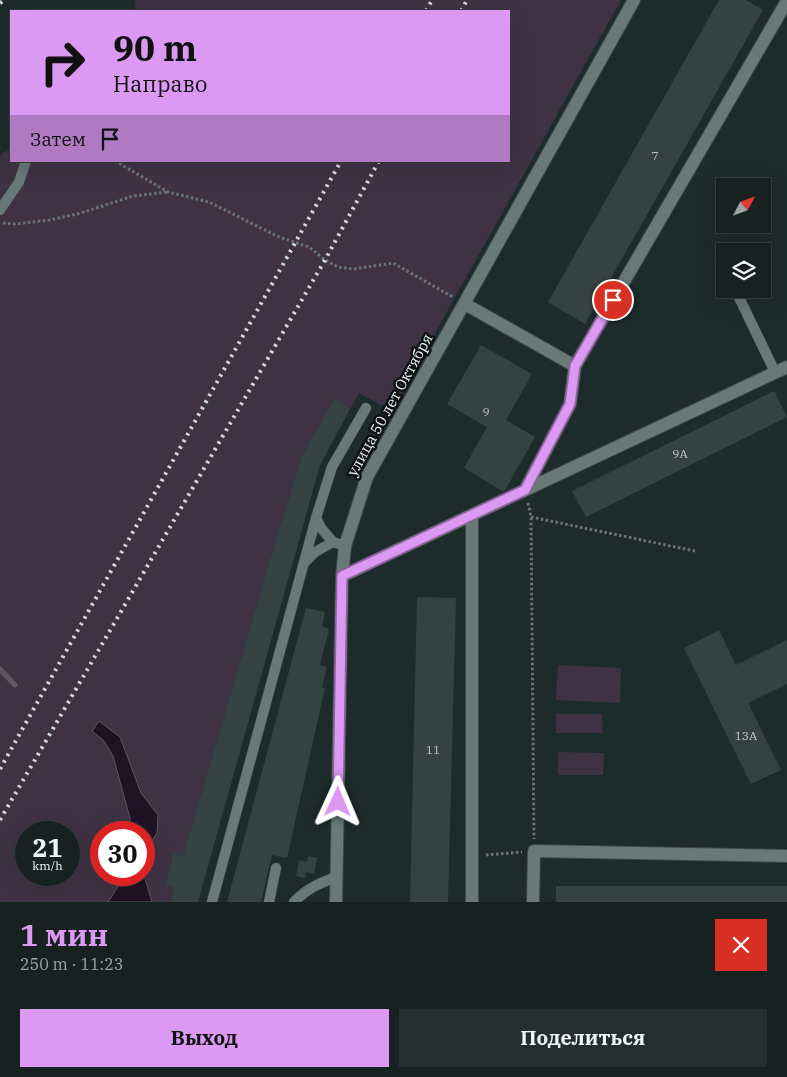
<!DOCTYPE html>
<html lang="ru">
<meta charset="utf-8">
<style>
:root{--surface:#162120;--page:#232e2d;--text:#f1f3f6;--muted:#9ea3a5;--line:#353e3e;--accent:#dc99f4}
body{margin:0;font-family:"IBM Plex Serif",serif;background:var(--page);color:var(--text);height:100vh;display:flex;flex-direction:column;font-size:19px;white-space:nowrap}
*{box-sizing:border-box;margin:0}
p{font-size:16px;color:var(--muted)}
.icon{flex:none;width:28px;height:28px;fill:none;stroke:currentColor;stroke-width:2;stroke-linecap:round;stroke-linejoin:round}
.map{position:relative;height:902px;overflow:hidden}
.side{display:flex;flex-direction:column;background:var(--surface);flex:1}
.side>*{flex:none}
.top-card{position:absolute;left:10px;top:10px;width:500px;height:152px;border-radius:0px;box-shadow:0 5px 20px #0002,0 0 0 1px var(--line);background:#dc99f4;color:#111;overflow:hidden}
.needle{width:32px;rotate:49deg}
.tools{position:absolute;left:716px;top:178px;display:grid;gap:10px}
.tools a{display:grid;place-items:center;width:55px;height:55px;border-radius:0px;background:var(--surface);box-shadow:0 5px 20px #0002,0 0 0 1px var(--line);font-size:25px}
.speed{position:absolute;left:15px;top:821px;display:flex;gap:10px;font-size:25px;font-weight:700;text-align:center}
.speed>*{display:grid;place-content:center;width:65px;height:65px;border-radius:50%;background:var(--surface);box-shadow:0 5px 20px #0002,0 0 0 1px var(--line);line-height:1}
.speed small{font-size:12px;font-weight:400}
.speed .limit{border:8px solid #d22;background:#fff;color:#111}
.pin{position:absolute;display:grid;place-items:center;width:42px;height:42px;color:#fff;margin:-21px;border:2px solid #fff;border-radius:50%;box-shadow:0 1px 5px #0007}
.me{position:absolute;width:55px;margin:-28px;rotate:1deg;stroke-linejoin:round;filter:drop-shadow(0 0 4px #0008)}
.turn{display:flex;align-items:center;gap:18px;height:105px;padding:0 20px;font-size:22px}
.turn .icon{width:65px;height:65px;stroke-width:2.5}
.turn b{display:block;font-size:35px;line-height:42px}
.then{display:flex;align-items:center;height:48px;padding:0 20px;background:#0003;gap:10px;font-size:19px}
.round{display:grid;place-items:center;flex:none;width:52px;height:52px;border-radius:0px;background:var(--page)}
.head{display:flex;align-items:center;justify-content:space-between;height:85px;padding:0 20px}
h1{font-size:30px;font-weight:700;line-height:38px;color:var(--accent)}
.cta{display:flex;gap:10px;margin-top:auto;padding:10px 20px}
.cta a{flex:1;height:58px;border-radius:0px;background:var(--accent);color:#111;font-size:20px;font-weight:700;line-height:58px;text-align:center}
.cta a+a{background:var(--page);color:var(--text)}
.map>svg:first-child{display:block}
.green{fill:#403245;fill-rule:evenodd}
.water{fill:#201225;stroke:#5d5663}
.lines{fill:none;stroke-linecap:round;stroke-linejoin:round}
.stream{stroke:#5d5663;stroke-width:5}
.building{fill:#344341}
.service-casing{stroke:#3d4a49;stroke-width:11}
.minor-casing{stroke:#3d4a49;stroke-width:14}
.path{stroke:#687574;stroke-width:3;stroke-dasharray:2.5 2.5;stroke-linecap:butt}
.service{stroke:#697978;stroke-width:10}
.minor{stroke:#697978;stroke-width:12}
.rail{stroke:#d0dad9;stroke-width:4;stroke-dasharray:2.5 5;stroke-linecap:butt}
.route-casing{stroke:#8f639f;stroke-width:12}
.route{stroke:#dc99f4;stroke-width:9}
.labels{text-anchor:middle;stroke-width:5;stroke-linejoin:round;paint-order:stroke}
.number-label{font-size:12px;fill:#bdc8c6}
.street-label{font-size:15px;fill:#ebf4f3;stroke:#0c1312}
</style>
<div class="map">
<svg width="787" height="902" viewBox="0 0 787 902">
<rect width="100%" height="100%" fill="#1d2c2a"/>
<path class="green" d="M 135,0 L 621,0 L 396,403 L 381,405 L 359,393 L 350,409 L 334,400 L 302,456 L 271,556 L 183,856 L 173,853 L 165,885 L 174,888 L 171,902 L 0,902 L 0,157 L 3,153 L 11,149 L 11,161 L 509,161 L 509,11 L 136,11 ZM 26,832 L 69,832 L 69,875 L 26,875 ZM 101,832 L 144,832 L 144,875 L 101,875 Z
M 558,665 L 621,668 L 620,703 L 556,700 Z
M 556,714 L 602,714 L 603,733 L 556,733 Z
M 558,752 L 604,753 L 603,775 L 558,775 Z"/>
<path class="water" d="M 99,721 L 120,737 L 141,793 L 158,815 L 157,833 L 144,854 L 144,832 L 130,832 L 130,818 L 113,756 L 104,741 L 92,731 Z
M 124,875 L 144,875 L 152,902 L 108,902 L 123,879 Z"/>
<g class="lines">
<path class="stream" d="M 0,669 L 15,685"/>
</g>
<path class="building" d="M 719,0 L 746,0 L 763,10 L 585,324 L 548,302 Z
M 481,345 L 532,374 L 506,420 L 535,437 L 504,492 L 464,468 L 487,427 L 447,404 Z
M 774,391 L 787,417 L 586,517 L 572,491 Z
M 334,399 L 350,409 L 320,465 L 198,902 L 171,902 L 174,888 L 165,885 L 173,853 L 183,856 L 271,556 L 302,456 Z
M 417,597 L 456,598 L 448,902 L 410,902 Z
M 306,608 L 325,612 L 322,626 L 329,629 L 320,665 L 327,667 L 322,687 L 325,688 L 287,858 L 272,855 L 261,902 L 227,902 Z
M 719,630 L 736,665 L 787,640 L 787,684 L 748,703 L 781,770 L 751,784 L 684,648 Z
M 308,856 L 317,858 L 314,874 L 306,872 L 305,878 L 296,876 L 299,860 L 307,862 Z
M 556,886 L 787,886 L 787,902 L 556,902 Z"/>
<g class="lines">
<g class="service-casing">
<path id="service" d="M 0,210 L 19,182 L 26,161
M 720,257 L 725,267
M 735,289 L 775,372
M 316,518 L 321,528 L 333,542
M 305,562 L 315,552 L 333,542 L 345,546
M 212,902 L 316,518 L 332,467 L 366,408
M 269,902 L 276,868
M 294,902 C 306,889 320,883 336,877"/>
</g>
<g class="minor-casing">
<path id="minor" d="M 465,304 L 575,366
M 525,490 L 570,404 L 575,366 L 787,1
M 472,515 L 472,902
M 342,576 L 787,367
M 336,902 L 342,576 L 345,546 L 367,477 L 634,0
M 533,902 L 534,851 L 787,856"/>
</g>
<path class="path" d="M 115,161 L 168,192 L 209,202 L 279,237 L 309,247 L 325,260 L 338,267 L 354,269 L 393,263 L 453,297
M 3,223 L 15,224 L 50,220 L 81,213 L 133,196 L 168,192
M 528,503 L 531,517 L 534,839
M 531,517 L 695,551
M 486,855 L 522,852"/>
<use href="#service" class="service"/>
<use href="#minor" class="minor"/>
<path class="rail" d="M 0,3 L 5,0
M 426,11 L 432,0
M 461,11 L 467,0
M 0,769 L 341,161
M 0,820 L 325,260 L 379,161"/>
</g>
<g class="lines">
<g class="route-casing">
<path id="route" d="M 338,802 L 342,576 L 525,490 L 570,404 L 575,366 L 613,300"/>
</g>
<use href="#route" class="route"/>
</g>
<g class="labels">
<g class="number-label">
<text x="655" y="160">7</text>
<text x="486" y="416">9</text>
<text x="680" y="458">9А</text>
<text x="746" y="740">13А</text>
<text x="433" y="754">11</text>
</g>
<g class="street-label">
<text transform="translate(390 405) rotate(-61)" y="5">улица 50 лет Октября</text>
</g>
</g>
</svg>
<div class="tools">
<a><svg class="needle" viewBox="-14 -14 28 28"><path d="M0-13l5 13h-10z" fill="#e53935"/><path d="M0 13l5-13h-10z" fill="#9ea3a5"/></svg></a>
<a><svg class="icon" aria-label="layers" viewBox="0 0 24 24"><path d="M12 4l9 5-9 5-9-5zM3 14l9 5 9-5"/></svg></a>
</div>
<div class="speed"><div>21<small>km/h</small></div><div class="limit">30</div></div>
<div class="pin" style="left:613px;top:300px;background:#d93025"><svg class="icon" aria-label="arrive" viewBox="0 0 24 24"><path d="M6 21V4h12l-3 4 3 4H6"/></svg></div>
<svg class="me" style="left:338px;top:802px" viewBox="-20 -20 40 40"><path d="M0-17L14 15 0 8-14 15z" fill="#dc99f4" stroke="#fff" stroke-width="4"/></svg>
<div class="top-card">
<div class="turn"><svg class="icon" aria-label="right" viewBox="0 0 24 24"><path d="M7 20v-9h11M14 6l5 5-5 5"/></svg><div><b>90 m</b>Направо</div></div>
<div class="then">Затем<svg class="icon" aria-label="arrive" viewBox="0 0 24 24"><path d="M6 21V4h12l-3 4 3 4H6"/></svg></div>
</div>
</div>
<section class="side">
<div class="head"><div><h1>1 мин</h1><p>250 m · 11:23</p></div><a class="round" style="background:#d93025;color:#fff"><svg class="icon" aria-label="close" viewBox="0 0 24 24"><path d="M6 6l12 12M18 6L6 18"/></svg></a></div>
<div class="cta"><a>Выход</a><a>Поделиться</a></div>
</section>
